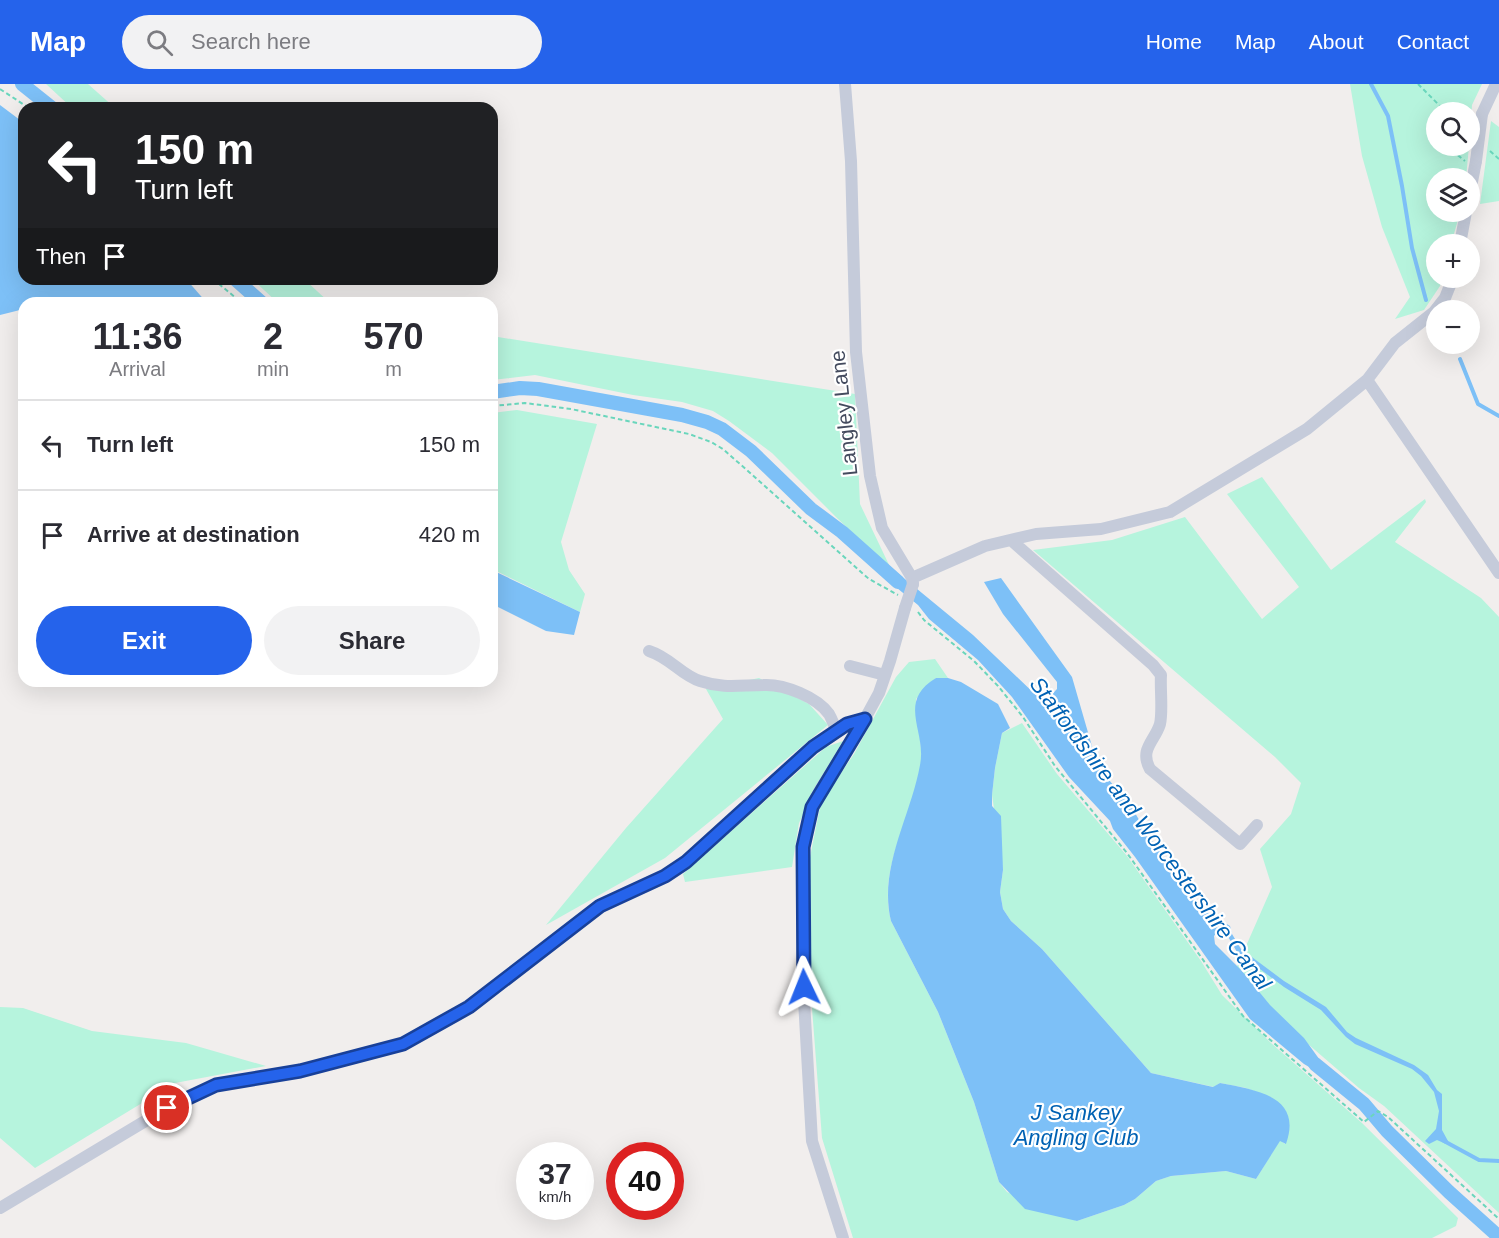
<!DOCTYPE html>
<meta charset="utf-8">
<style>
:root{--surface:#fff;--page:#f2f2f3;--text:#2b2b33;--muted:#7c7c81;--line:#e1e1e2;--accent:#2563eb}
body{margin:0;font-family:Helvetica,sans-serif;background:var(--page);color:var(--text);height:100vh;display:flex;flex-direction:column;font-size:22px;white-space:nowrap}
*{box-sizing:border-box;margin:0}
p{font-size:20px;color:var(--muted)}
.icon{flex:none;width:33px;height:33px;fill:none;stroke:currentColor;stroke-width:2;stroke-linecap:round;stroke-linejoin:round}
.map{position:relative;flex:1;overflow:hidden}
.sheet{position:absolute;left:18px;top:213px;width:480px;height:390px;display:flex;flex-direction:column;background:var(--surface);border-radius:18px;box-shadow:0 6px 24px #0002}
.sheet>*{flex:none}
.hud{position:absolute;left:18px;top:18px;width:480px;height:183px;border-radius:18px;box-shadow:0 6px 24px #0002;background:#202124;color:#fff;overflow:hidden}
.controls{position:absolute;left:1426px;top:18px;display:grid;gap:12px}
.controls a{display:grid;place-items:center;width:54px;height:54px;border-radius:50%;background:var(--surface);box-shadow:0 6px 24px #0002;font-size:30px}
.speed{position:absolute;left:516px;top:1058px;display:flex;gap:12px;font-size:30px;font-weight:700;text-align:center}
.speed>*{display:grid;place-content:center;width:78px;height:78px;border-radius:50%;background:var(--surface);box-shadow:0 6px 24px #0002;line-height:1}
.speed small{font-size:15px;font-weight:400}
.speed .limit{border:9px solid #d22;background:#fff;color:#111}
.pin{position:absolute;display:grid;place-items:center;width:51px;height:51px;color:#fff;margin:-26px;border:3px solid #fff;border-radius:50%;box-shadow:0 2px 6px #0007}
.me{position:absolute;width:66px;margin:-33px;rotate:358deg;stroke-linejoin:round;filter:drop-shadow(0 0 4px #0008)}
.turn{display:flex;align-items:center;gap:21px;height:126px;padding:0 18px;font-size:27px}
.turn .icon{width:78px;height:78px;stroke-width:2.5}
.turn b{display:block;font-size:42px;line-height:51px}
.then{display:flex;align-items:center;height:57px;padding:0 18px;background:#0003;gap:12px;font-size:22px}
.eta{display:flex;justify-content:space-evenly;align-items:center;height:102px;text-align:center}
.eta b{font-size:36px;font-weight:700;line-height:42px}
.primary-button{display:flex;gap:12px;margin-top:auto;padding:12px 18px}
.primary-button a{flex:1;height:69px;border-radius:36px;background:var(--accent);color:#fff;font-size:24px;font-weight:700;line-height:69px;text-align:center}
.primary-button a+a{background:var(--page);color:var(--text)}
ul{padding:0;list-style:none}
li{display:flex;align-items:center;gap:18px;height:90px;padding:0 18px;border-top:2px solid var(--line)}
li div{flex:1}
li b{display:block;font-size:22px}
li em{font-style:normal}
header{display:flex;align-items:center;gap:36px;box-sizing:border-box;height:84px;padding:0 30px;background:var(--accent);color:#fff}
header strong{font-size:28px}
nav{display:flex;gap:33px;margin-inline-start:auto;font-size:21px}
.search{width:420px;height:54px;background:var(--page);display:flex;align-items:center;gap:15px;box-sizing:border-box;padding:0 21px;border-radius:33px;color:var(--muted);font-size:22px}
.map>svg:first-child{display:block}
.green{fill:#b6f4dd}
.water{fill:#7dc0f7}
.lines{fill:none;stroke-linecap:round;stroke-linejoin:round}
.stream{stroke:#7dc0f7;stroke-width:4}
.canal{stroke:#7dc0f7;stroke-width:14}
.path{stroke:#6ad6bc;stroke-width:2;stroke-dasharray:4.5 3;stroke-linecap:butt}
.minor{stroke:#c5cbda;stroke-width:12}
.minor-bridge{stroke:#c5cbda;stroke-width:12}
.route-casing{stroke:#184099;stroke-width:15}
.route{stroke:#2563eb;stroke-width:10}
.labels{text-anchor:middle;stroke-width:4.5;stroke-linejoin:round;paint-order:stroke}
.street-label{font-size:21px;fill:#444b5e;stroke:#fff}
.water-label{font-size:22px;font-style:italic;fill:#0062b4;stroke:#fff}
</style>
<header>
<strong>Map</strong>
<div class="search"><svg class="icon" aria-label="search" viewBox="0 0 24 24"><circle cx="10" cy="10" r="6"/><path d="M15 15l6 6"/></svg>Search here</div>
<nav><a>Home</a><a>Map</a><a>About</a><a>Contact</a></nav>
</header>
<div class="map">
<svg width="1499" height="1154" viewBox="0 0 1499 1154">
<rect width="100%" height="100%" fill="#f1eeed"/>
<path class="green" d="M 46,0 L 88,0 L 115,24 L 72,24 Z
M 1350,0 L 1482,0 L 1472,21 L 1470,49 L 1470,28 L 1437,28 L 1437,62 L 1469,62 L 1466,94 L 1437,94 L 1437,128 L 1460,129 L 1451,160 L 1437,160 L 1437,194 L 1442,194 L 1440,202 L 1424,226 L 1395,235 L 1410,213 L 1382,143 L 1362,72 Z
M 1491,37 L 1499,43 L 1499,117 L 1480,120 Z
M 252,195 L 304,195 L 330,219 L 278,219 Z
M 492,252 L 855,310 L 860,420 L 891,485 L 838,435 L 772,369 L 729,337 L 713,327 L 682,318 L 633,311 L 535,291 L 492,296 Z
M 517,326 L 597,340 L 561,458 L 569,486 L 585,510 L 580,528 L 492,485 L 492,329 Z
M 1262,393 L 1331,486 L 1425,415 L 1426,418 L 1395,458 L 1481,514 L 1499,533 L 1499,1129 L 1384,1022 L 1359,1004 L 1279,935 L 1235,887 L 1272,803 L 1260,765 L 1291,730 L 1301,699 L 1275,673 L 1033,466 L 1112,456 L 1185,433 L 1262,535 L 1299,503 L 1227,410 Z
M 935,575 L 948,594 L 936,594 L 916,615 C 916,635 923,660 921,680 C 914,732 877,782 891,837 L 938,928 L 974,1018 L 999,1098 L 1007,1108 L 1077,1137 L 1124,1121 L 1135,1115 L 1156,1097 L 1171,1092 L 1226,1087 L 1256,1095 L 1280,1056 L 1285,1060 L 1272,1014 L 1246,1004 L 1220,999 L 1214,1003 L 1151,989 L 1042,865 L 1011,837 L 1003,825 L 1000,808 L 1003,786 L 992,711 L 995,684 L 1002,649 L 1022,639 L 1057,690 L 1127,772 L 1201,877 L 1222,911 L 1271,959 L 1362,1039 L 1458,1134 L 1456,1142 L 1432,1154 L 853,1154 L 822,1054 L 810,898 L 809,778 L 821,718 L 854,670 L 896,593 L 909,578 Z
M 759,594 L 809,620 L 828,641 L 665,774 L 546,841 L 626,744 L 723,635 L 706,605 Z
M 843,657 L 821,694 L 799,739 L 792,783 L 685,798 L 683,790 L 826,663 Z
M 0,923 L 23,924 L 92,947 L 186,959 L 266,982 L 175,999 L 35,1084 L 0,1054 Z"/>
<path class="water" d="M 0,21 L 24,39 L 24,195 L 186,195 L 207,219 L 24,219 L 24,225 L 0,231 Z
M 877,472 L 973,551 L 1039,614 L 1045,617 L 1057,605 L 1057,598 L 1003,530 L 984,498 L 1001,494 L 1072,593 L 1098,683 L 1131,722 L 1149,753 L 1202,825 L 1230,842 L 1232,850 L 1241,865 L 1284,897 L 1326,923 L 1347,948 L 1356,954 L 1414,981 L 1428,991 L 1437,1006 L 1442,1010 L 1442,1046 L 1448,1057 L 1446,1060 L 1437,1056 L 1429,1060 L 1425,1057 L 1436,1045 L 1439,1027 L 1434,1008 L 1421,992 L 1412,985 L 1355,960 L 1346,953 L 1321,926 L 1284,903 L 1237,868 L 1223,844 L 1221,843 L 1214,852 L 1215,860 L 1242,887 L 1270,921 L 1304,954 L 1330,990 L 1326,993 L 1304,980 L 1250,935 L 1135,773 L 1113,745 L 1110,737 L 1069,693 L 1012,613 L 978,576 L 929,535 L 918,521 L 892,500 Z
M 492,486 L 580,528 L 574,551 L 546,547 L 492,520 Z
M 936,594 L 948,594 L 961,598 L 998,620 L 1010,644 L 1002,649 L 995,684 L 992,711 L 992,722 L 1001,732 L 1003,786 L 1000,808 L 1003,825 L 1011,837 L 1042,865 L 1151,989 L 1213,1003 L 1220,999 C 1256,1006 1303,1012 1286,1060 L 1280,1057 L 1256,1095 L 1226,1087 L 1171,1092 L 1156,1097 L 1135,1115 L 1124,1121 L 1077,1137 L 1025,1125 L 999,1098 L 974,1018 L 938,928 L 891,837 C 878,784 911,732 920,681 C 927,647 896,618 936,594 Z"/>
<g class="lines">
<path class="stream" d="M 1371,0 L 1388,32 L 1402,102 L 1412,164 L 1426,216
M 1453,260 L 1457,266
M 1460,275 L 1478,320 L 1499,332
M 1444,1057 L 1479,1076 L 1499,1077"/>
<path class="canal" d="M 22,0 L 52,24
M 235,195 L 262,219
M 492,308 L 520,304 L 538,305 L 682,331 L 707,338 L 722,345 L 751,367 L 811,425 L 842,448 L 898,498
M 1315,980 L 1364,1020 L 1387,1047 L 1449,1108 L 1499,1153"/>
<path class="path" d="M 1418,0 L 1446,28
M 0,5 L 29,24
M 1437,31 C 1433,37 1433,44 1437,50
M 1446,62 L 1465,77
M 1490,67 L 1499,75
M 213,195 L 242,219
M 492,322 L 525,319 L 571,325 L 689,350 L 711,358 L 723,365 L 749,388 L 869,495 L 898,511
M 918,528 L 924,536 L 974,577 L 998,602 L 1023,633 L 1055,682 L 1127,769 L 1243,932 L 1364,1038 L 1378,1027 L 1388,1033 L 1499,1135"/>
<path class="minor" d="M 845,0 L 851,77 L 856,268 L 870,392 L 882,444 L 912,494 L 913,500
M 1482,30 L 1496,0
M 1470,108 L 1476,77
M 1460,160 L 1466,128
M 1367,296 L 1499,489
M 1011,456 L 1153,581 L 1161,591 C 1160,605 1163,627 1160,640 C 1155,657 1139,665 1150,685 L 1240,760 L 1257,741
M 912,494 L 985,462 L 1036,450 L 1101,445 L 1170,428 L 1307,345 L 1367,296 L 1395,259 L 1434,228 L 1445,214 L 1453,194
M 649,567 C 671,574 681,591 700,597 C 724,605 740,601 764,601 C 784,600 817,613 829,630 C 832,635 834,642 837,647
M 850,582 L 885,591
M 0,1124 L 167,1024 L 216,1001 L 300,987 L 403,960 L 469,923 L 600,822 L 665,792 L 685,778 L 813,663 L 847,640 L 865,635
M 843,1154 L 812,1057 L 802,881 L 803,763 L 811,723 L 820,706 L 867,631 L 879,609 L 890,577 L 905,524"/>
<path class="minor-bridge" d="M 1476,77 L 1482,30
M 905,524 L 913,500"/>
</g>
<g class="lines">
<g class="route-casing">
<path id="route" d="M 167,1024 L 216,1001 L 300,987 L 403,960 L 469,923 L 600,822 L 665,792 L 686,778 L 813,663 L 847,640 L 865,635 L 812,723 L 803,763 L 804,903"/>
</g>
<use href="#route" class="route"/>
</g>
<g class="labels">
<g class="street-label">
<text transform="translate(844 329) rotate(-96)" y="7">Langley Lane</text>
</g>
<g class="water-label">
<text transform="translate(1151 749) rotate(53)" y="8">Staffordshire and Worcestershire Canal</text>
<text x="1076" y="1036">J Sankey<tspan x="1076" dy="25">Angling Club</tspan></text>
</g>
</g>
</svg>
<div class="controls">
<a><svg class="icon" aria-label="search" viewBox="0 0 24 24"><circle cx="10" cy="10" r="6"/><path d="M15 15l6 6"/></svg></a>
<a><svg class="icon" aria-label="layers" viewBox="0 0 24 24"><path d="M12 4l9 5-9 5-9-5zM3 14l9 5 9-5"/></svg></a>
<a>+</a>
<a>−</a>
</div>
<div class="speed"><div>37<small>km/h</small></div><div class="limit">40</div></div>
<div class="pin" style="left:167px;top:1024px;background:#d93025"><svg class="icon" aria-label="arrive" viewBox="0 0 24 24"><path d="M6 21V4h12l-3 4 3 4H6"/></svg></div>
<svg class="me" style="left:804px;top:903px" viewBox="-20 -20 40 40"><path d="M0-17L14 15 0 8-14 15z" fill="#2563eb" stroke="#fff" stroke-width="4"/></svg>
<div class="hud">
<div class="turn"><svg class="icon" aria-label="left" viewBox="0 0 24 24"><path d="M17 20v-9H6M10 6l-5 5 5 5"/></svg><div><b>150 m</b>Turn left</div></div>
<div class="then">Then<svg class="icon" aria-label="arrive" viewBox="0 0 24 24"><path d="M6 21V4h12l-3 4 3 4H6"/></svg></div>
</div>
<section class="sheet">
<div class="eta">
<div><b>11:36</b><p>Arrival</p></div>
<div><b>2</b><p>min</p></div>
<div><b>570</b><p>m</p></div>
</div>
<ul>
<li><svg class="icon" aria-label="left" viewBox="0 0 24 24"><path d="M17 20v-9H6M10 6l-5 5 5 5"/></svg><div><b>Turn left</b></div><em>150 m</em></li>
<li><svg class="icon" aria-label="arrive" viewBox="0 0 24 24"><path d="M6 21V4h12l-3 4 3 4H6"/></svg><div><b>Arrive at destination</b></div><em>420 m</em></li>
</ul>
<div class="primary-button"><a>Exit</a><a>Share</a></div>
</section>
</div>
